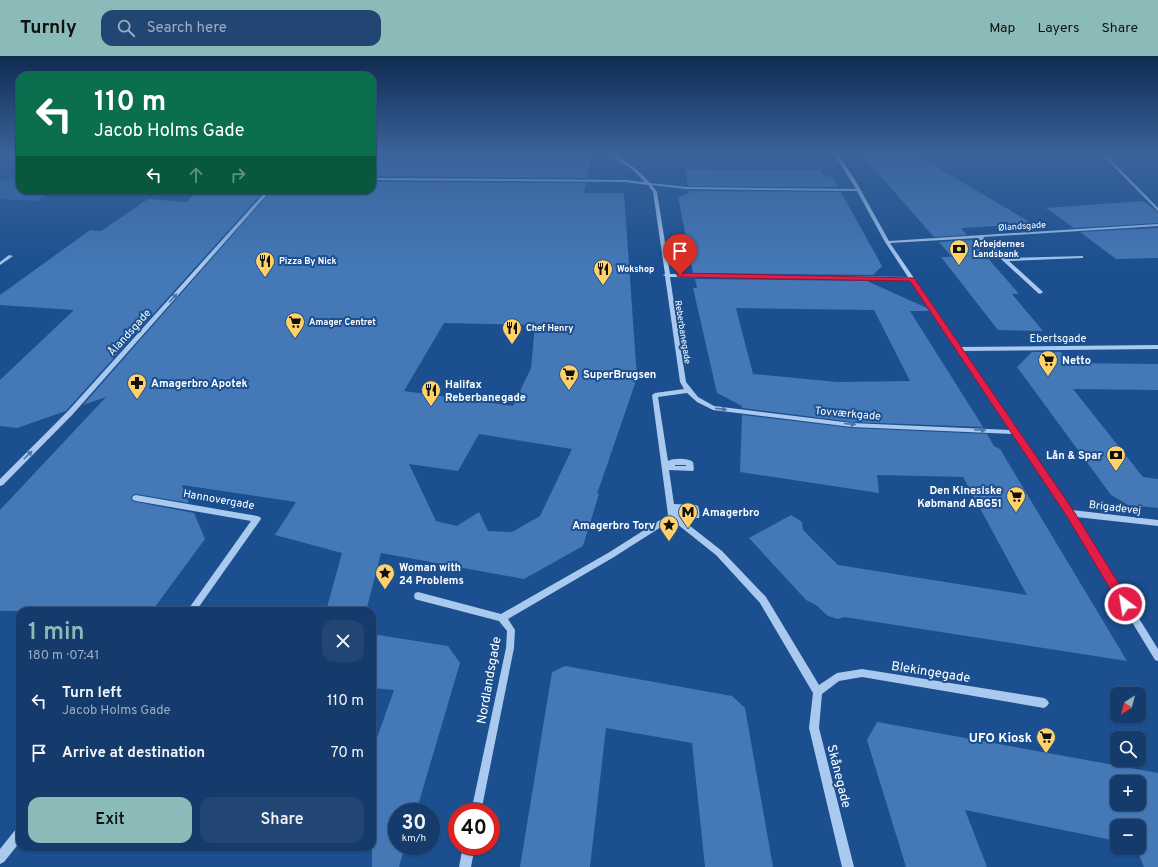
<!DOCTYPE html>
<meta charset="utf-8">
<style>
:root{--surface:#143b6b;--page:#214673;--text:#f1f3f6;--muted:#9dadc1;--line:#33557e;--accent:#8bbbb9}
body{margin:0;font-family:Overpass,sans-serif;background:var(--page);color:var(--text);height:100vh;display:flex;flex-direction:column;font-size:15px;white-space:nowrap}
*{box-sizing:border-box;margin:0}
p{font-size:13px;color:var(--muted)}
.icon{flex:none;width:22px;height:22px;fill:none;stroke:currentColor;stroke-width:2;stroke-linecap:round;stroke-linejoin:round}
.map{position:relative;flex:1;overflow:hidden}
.panel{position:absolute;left:16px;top:551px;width:360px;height:244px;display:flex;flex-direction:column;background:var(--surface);border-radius:12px;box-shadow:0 1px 3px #0004,0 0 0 1px var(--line)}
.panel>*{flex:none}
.guide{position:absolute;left:16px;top:16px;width:360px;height:122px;border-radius:12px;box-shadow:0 1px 3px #0004,0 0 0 1px var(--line);background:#0b6e4f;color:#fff;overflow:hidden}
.needle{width:26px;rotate:216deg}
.buttons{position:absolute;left:1110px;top:631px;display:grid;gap:8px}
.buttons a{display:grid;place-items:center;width:36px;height:36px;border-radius:8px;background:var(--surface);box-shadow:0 1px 3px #0004,0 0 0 1px var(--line);font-size:20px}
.speed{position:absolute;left:388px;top:747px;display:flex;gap:8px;font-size:20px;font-weight:700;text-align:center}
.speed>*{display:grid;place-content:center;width:52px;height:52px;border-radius:50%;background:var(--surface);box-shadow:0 1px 3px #0004,0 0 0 1px var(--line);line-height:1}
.speed small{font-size:10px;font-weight:400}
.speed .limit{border:6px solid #d22;background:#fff;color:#111}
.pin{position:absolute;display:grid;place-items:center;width:34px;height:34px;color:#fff;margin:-41px -17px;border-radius:50% 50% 50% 0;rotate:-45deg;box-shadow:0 0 4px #0007}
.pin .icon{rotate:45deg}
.me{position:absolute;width:44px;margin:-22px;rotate:329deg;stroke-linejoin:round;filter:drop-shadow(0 0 3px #0008)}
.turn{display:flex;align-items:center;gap:14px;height:84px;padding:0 12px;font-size:18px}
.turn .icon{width:52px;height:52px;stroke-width:2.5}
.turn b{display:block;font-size:28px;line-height:34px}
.lanes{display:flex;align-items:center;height:38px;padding:0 12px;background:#0003;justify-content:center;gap:20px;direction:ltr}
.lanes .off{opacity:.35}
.round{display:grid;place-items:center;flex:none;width:42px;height:42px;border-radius:12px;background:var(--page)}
.headline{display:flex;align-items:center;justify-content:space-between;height:68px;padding:0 12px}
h1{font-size:24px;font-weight:600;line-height:30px;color:var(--accent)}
.action{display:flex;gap:8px;margin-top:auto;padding:8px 12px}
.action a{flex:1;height:46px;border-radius:12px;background:var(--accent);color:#111;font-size:16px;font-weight:600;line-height:46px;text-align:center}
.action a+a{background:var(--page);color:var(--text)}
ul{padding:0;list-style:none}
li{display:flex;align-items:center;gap:12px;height:52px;padding:0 12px}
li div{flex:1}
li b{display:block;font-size:15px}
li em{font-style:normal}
header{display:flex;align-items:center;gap:24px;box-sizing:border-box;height:56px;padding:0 20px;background:var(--accent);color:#111}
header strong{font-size:19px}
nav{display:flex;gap:22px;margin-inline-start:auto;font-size:14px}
.search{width:280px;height:36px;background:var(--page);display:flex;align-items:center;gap:10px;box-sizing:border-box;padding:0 14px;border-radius:12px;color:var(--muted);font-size:15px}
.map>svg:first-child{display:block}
.green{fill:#2e69ad}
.building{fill:#4478b7;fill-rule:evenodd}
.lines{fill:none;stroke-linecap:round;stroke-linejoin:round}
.minor{fill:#a9c9ee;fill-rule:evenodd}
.oneway{fill:#4674ac}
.route{fill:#e11d48;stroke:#92132f}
.labels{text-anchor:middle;stroke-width:4;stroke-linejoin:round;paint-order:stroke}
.far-street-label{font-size:9px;fill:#fff;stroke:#1b4f8f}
.far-poi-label{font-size:9px;font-weight:bold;fill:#fff;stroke:#1b4f8f;text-anchor:start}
.street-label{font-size:11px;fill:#fff;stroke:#1b4f8f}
.poi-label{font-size:11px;font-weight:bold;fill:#fff;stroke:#1b4f8f;text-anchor:start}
.near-street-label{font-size:13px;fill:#fff;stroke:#1b4f8f}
.near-poi-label{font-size:13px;font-weight:bold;fill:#fff;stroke:#1b4f8f;text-anchor:end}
</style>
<header>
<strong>Turnly</strong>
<div class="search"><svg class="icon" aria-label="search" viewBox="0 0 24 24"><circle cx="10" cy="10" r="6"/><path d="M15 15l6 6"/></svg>Search here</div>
<nav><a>Map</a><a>Layers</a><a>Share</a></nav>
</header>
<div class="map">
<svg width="1158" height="811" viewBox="0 0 1158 811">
<rect width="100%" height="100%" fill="#1b4f8f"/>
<path class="green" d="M 20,120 L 20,134 L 56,134 L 37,145 L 0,143 L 0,126 Z"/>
<path class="building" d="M 372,98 L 592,98 L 587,122 L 372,120 Z
M 915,98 L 1033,168 L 961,172 L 967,179 L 934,181 L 862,99 Z
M 685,113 L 821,114 L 826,122 L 831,119 L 838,131 L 688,130 Z
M 372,126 L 586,127 L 584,137 L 624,137 L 637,322 L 597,438 L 599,438 L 583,490 L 524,523 L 381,497 L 366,555 L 326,555 L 342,497 L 275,479 L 296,446 L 182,429 L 189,447 L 136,438 L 133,439 L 131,441 L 132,445 L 136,446 L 194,457 L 205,483 L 152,555 L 0,555 L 0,454 L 106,341 L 83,349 L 272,134 L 372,135 ZM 444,267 L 535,269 L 531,312 L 513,350 L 404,335 ZM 479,378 L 572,393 L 540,460 L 512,476 L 488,475 L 479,456 L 457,470 L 436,465 L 409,408 L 458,415 Z
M 199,134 L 265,134 L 66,355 L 17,372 L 0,370 L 0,324 L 74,254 L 0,249 L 0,239 L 90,174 L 101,175 L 148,143 L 186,146 Z
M 689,135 L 841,136 L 882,210 L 873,219 L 693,217 L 678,141 L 689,137 Z
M 1143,145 L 1158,156 L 1158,167 L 1074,172 L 1046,152 Z
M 1158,172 L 1158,202 L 1116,203 L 1080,176 Z
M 972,184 L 1019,238 L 1012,238 L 1043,275 L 998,274 L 941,201 L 952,201 L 939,186 Z
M 695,223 L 867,225 L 927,252 L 929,255 L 910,255 L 983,371 L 852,366 L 742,352 L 742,350 L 717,337 L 693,232 L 697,232 ZM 736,252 L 874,254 L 910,325 L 837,326 L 753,318 Z
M 1032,296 L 1061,296 L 1070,307 L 1158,308 L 1158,334 L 1073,333 L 1143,421 L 1158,423 L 1158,452 L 1128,449 L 1111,439 L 1017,311 Z
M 742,359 L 852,372 L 987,378 L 994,390 L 1000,393 L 1127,605 L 844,561 L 838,563 L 828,560 L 816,549 L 806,544 L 749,482 L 791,459 L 802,466 L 803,474 L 838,509 L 1027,539 L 963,421 L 877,419 L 879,437 L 740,416 Z
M 372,578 L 448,590 L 460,607 L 416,756 L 397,756 L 397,790 L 405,790 L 399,811 L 372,811 L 372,696 L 394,634 L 372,632 Z
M 565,610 L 732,640 L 745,652 L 773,811 L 705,811 L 692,687 L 606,672 L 590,811 L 520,811 L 552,616 Z
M 877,666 L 1158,717 L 1158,811 L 1144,811 L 1136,792 L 1139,792 L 1139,770 L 1117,770 L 1117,785 L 965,754 L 987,811 L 906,811 L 867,684 ZM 1117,726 L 1139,726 L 1139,748 L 1117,748 Z"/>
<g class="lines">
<path class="minor" d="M 607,98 C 620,98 642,117 650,127 L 686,131 L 856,133 L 834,98 L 838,98 L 854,122 L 889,185 L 1158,168 L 1158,170 L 983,181 L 1006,202 L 1083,200 L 1083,202 L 1081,202 L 1009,205 L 1042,235 L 1043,236 L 1040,238 L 1038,237 L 978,182 L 890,187 L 961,291 L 1158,289 L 1158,293 L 963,295 L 1072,454 L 1158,464 L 1158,470 L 1076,461 L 1158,593 L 1158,605 L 1155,604 L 1067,459 L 1013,378 L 852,371 L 713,354 L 697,346 L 687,337 L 658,341 L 668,405 C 673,402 688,402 693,406 L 694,413 L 693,415 L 669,414 L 674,448 L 695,449 L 698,450 C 699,453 700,459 699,462 L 680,462 L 722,495 L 766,541 L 819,629 L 837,617 L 862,613 L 1044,642 L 1047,644 L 1049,647 L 1047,650 L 1044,652 L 862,621 L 839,625 L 822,638 L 819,672 L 854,811 L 842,811 L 809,672 L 813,637 L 760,547 L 716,499 L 672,464 L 614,501 L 508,563 L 515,574 L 514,592 L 481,756 L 471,756 L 506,592 L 507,575 L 499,565 L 418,544 L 415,543 L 414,540 L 415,537 L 418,536 L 501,558 L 608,497 L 668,459 L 652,339 L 655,337 L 684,333 L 680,326 L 665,220 L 663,219 L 665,218 L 653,136 L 648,129 L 625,126 L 372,124 L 372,122 L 625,124 L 645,126 L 633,114 ZM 652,129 L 686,133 L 857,135 L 885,186 L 908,221 L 670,218 L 657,136 ZM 670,221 L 910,224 L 1010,374 L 852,367 L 714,350 L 698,341 L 686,326 ZM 675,409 L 686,409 L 686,410 L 675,410 ZM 679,454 L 692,455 L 692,457 L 679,456 Z
M 1101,98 L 1105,98 L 1158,152 L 1158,155 Z
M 267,134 L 271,134 L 73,358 L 3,429 L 0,430 L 0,423 L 69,354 Z
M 9,199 L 13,200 L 0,209 L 0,206 Z
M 136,439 L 257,460 L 260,461 L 261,463 L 196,555 L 187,555 L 251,465 L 136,445 L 133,444 L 132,442 L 133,440 Z
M 20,772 L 20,786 L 4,806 L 0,808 L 0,793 L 16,773 Z
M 463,790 L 475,790 L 471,811 L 459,811 Z"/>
</g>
<defs><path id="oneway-solid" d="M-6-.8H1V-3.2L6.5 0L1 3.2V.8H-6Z"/></defs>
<g class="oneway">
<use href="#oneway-solid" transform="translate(173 242) rotate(-48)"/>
<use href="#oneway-solid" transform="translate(721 353) rotate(7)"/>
<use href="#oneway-solid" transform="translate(850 368) rotate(5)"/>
<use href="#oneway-solid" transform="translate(980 374) rotate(2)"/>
<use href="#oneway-solid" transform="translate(28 399) rotate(-45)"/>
</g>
<linearGradient id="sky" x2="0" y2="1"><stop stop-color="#0f2b4f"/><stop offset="0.46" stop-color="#39639b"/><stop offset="1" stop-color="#39639b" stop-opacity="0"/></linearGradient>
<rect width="1158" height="212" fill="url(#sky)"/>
<path class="route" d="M 677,217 L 914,222 L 1073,454 L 1129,544 L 1130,548 L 1129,551 L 1125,552 L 1121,551 L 1066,459 L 910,225 L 680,221 L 677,220 Z"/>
<defs>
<g id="bank-pin" transform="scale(1)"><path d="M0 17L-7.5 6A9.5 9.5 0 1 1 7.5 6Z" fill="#ffd166" stroke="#1b4f8f"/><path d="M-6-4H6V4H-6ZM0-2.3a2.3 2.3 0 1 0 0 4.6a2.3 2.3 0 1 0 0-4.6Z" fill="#111"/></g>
<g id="restaurant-pin" transform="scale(1)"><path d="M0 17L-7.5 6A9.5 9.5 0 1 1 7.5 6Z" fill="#ffd166" stroke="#1b4f8f"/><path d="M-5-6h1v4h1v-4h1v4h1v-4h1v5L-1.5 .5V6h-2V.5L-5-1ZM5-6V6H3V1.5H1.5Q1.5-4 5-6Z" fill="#111"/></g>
<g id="supermarket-pin" transform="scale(1)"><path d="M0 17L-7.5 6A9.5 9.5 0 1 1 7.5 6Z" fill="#ffd166" stroke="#1b4f8f"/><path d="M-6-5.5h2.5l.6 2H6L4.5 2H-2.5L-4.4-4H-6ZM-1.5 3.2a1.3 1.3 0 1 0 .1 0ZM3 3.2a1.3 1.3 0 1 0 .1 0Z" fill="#111"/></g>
<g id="pharmacy-pin" transform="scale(1)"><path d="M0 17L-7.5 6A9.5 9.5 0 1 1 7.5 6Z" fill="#ffd166" stroke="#1b4f8f"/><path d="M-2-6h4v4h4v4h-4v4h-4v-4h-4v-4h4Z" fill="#111"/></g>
<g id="metro-pin" transform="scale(1)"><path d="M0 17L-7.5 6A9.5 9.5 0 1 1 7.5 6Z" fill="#ffd166" stroke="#1b4f8f"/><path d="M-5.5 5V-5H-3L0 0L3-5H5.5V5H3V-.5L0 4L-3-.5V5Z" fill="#111"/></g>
<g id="sight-pin" transform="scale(1)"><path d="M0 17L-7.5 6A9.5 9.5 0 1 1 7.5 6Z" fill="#ffd166" stroke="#1b4f8f"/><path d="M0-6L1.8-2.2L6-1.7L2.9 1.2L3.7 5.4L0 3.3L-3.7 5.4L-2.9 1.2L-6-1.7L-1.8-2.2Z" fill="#111"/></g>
</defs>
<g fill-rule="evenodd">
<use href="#bank-pin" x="959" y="193"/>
<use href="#restaurant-pin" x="265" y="205"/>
<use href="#restaurant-pin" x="603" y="213"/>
<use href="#supermarket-pin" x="295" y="266"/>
<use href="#restaurant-pin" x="512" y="272"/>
<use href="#supermarket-pin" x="1048" y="304"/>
<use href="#supermarket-pin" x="569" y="318"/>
<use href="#pharmacy-pin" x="137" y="327"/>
<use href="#restaurant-pin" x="431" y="334"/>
<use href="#bank-pin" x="1116" y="399"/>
<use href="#supermarket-pin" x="1016" y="440"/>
<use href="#metro-pin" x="688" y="456"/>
<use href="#sight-pin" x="669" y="469"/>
<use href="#sight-pin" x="385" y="517"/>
<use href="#supermarket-pin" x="1046" y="681"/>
</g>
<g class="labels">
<g class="far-street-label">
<text transform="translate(1022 170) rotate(-4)" y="3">Ølandsgade</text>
<text transform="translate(683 276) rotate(81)" y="3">Reberbanegade</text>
</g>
<g class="far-poi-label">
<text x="973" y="191">Arbejdernes<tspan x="973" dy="10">Landsbank</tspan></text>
<text x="279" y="208">Pizza By Nick</text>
<text x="617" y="216">Wokshop</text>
<text x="309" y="269">Amager Centret</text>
<text x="526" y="275">Chef Henry</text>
</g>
<g class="street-label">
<text transform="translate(129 276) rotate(-48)" y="4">Ålandsgade</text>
<text x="1058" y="286">Ebertsgade</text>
<text transform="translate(848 357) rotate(5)" y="4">Tovværkgade</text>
<text transform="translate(219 443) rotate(10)" y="4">Hannovergade</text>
<text transform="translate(1115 451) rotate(7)" y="4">Brigadevej</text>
</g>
<g class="poi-label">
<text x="1062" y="308">Netto</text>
<text x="583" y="322">SuperBrugsen</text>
<text x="151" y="331">Amagerbro Apotek</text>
<text x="445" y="332">Halifax<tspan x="445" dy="13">Reberbanegade</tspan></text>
<text x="1102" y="403" text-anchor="end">Lån &amp; Spar</text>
<text x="1002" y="438" text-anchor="end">Den Kinesiske<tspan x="1002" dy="13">Købmand ABG51</tspan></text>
<text x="702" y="460">Amagerbro</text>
<text x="655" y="473" text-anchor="end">Amagerbro Torv</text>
<text x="399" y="515">Woman with<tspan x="399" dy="13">24 Problems</tspan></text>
</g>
<g class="near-street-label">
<text transform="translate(931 615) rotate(9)" y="5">Blekingegade</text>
<text transform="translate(488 624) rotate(-80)" y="5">Nordlandsgade</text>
<text transform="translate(840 720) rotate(76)" y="5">Skånegade</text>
</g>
<g class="near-poi-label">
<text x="1032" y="686">UFO Kiosk</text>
</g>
</g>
</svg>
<div class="buttons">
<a><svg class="needle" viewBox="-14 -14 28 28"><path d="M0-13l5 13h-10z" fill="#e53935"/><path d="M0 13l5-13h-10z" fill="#9dadc1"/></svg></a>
<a><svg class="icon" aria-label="search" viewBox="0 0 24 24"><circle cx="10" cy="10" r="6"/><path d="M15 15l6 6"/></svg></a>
<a>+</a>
<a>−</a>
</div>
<div class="speed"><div>30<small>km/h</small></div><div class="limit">40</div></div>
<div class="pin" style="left:680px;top:219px;background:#d93025"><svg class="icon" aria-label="arrive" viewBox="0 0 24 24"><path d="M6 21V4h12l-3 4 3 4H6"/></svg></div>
<svg class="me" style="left:1125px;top:548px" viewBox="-20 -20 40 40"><circle r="17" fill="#e11d48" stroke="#fff" stroke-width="3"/><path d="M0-11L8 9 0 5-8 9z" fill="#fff"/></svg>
<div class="guide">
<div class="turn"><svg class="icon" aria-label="left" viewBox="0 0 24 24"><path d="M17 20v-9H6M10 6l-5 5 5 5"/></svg><div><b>110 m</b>Jacob Holms Gade</div></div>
<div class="lanes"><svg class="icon" aria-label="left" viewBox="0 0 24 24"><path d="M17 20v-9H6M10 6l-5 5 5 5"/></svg><svg class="icon off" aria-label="ahead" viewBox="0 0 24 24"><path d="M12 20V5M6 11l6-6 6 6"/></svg><svg class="icon off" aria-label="right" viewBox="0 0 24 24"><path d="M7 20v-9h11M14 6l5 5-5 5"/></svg></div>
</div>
<section class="panel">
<div class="headline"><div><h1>1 min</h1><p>180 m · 07:41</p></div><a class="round"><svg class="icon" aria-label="close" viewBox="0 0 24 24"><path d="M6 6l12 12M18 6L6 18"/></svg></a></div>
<ul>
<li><svg class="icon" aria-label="left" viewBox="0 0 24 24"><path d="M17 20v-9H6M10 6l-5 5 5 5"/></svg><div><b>Turn left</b><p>Jacob Holms Gade</p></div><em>110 m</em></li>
<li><svg class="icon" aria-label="arrive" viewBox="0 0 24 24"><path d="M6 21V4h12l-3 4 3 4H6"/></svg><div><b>Arrive at destination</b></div><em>70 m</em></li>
</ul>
<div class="action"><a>Exit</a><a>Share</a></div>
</section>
</div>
